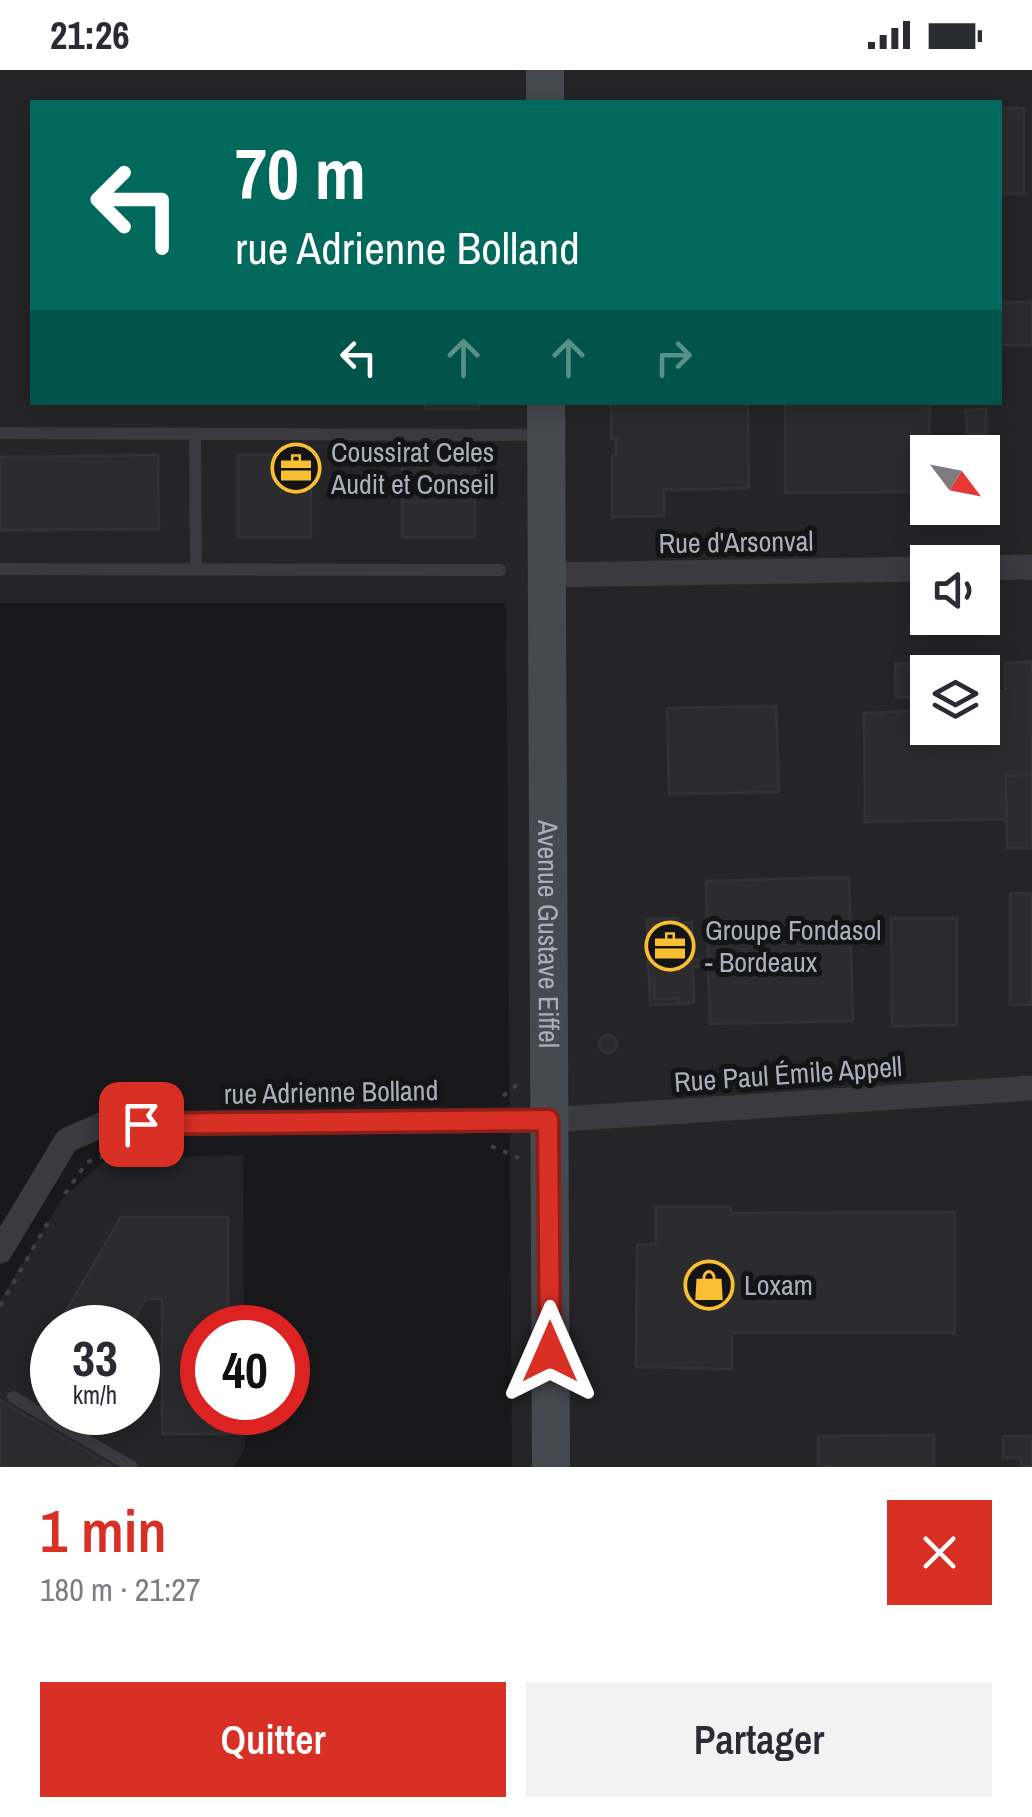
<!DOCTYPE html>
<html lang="fr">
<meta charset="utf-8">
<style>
:root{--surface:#fff;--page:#f2f2f3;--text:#2b2b33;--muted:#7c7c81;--accent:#d93025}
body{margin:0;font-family:"Archivo Narrow",sans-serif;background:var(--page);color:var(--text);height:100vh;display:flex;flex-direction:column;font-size:38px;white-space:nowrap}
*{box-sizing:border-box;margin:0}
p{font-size:32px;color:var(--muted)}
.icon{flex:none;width:55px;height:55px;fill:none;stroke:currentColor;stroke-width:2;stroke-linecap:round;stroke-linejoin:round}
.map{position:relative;height:1397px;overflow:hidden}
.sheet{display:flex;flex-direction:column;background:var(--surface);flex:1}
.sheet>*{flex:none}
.top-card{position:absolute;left:30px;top:30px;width:972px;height:305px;border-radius:0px;box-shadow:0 5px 25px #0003;background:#00695c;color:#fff;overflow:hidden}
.needle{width:65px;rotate:122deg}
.buttons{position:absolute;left:910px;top:365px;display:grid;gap:20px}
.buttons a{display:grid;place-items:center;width:90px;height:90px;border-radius:0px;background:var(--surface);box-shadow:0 5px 25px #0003;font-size:50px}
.speed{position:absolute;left:30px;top:1235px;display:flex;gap:20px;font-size:50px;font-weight:700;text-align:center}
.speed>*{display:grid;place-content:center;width:130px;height:130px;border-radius:50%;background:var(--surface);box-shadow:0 5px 25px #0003;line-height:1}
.speed small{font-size:25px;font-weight:400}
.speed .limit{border:15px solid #d22;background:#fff;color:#111}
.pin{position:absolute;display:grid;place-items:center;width:85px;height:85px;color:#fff;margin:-42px;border-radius:20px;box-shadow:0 5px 15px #0006}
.me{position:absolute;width:110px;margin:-55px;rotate:0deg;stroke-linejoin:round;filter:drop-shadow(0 0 8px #0008)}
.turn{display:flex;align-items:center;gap:35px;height:210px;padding:0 40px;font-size:45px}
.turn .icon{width:130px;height:130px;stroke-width:2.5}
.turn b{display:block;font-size:70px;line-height:85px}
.lanes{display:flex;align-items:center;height:95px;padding:0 40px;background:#0003;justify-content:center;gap:50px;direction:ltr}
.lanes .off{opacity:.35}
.round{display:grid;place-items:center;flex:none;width:105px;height:105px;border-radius:0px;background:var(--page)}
.headline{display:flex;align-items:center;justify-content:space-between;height:170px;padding:0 40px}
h1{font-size:60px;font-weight:600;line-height:75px;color:var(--accent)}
.primary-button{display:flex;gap:20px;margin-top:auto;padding:20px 40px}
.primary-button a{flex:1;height:115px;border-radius:0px;background:var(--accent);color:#fff;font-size:40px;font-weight:600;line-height:115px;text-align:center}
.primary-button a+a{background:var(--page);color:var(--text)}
.status{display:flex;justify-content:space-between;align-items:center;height:70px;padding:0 50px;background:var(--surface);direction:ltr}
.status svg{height:28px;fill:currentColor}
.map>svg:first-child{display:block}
.built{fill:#252528;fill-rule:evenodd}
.building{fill:#2c2c2f;stroke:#333337;stroke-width:2.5}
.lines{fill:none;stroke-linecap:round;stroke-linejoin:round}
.path{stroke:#404147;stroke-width:4;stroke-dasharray:5 8;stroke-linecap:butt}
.lane{stroke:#3a3a40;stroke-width:12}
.street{stroke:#3a3a40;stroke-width:25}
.secondary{stroke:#474950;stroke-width:38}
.route-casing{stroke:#8d1f18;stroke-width:25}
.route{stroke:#d93025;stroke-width:18}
.labels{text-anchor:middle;stroke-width:10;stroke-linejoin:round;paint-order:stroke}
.poi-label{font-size:28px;fill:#abafbb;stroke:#141416;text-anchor:start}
.street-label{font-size:28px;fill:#abafbb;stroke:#141416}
</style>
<div class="status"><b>21:26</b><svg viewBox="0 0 49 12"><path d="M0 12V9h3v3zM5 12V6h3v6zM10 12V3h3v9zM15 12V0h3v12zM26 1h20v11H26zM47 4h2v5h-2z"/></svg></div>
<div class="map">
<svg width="1032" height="1397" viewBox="0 0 1032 1397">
<rect width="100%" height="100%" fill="#19191b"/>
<path class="built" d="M 0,0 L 1032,0 L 1032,1397 L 512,1397 L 506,533 L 0,533 ZM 32,32 L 1000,32 L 1000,332 L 32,332 ZM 928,382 L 982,382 L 982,438 L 928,438 ZM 928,492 L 982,492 L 982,548 L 928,548 ZM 928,602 L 982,602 L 982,658 L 928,658 Z
M 243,1085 L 244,1257 L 202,1258 L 202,1342 L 244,1343 L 245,1379 L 234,1397 L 0,1397 L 0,1230 L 63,1128 L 105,1090 ZM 52,1258 L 138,1258 L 138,1342 L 52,1342 Z"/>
<path class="building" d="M 1000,38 L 1024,38 L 1024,124 L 1000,124 Z
M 1000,232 L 1032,232 L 1032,275 L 1000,275 Z
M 425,332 L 479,332 L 479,339 L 425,339 Z
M 633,332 L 748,332 L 749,418 L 664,420 L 664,446 L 612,447 L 612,385 L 616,385 L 616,368 L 611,369 L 611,334 Z
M 785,332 L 930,332 L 928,413 L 913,413 L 914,422 L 785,423 Z
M 986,339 L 986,364 L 967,364 L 966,340 Z
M 158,385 L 159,459 L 0,460 L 0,387 Z
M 238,385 L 311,385 L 311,467 L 238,467 Z
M 402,385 L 475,385 L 475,467 L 402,467 Z
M 1032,592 L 1032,705 L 1006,706 L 1006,749 L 865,752 L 864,643 L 918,641 L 917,627 L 896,627 L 895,594 L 951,593 L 951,602 L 928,602 L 928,658 L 982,658 L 982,621 L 1005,621 L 1005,593 Z
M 776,636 L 779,722 L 669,724 L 667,638 Z
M 1032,705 L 1032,778 L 1007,778 L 1006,706 Z
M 849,807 L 853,951 L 710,954 L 708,896 L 693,897 L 694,933 L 680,934 L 679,928 L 655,929 L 654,908 L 649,908 L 648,892 L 654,891 L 653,854 L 664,854 L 664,849 L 677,848 L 677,853 L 692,852 L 693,890 L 708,889 L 706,811 Z
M 1010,823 L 1032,823 L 1032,935 L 1010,935 Z
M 891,848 L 957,848 L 957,955 L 892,956 Z
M 647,849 L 664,849 L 664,854 L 653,854 L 654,891 L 648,892 Z
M 649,908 L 654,908 L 655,929 L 679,928 L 680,934 L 650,935 Z
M599 974a9 9 0 1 1 18 0a9 9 0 1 1-18 0Z
M 656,1137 L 731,1137 L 731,1143 L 955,1142 L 955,1263 L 732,1263 L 732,1299 L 636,1297 L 637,1175 L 656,1174 Z
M 121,1147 L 228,1147 L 228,1258 L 202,1258 L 202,1342 L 228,1342 L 229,1364 L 162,1364 L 162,1229 L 146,1229 L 129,1258 L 56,1258 Z
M 52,1264 L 52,1307 L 34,1296 Z
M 0,1330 L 113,1397 L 0,1397 Z
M 934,1365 L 934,1397 L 818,1397 L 818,1366 Z
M 1003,1366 L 1032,1366 L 1032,1397 L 1021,1397 L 1021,1388 L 1003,1388 Z"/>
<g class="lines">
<path class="path" d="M 503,1026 L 519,1013
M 491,1076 L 519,1088
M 65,1124 L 87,1092 L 122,1080
M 0,1236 L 50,1149"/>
<path class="lane" d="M 0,363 L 543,365
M 195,364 L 196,499
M 0,499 L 500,500
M 13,1327 L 132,1397"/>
<path class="street" d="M 982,498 L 1032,497
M 546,505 L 928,499
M 0,1181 L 67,1070 L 104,1054 L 548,1050 L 1032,1018"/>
<g class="secondary">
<path d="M 545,32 L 545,0"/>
<path id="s1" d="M 546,332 L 551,1397"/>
</g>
</g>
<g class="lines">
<g class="route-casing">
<path id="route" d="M 141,1054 L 548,1050 L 550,1282"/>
</g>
<use href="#route" class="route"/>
</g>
<defs>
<g id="office-ring" transform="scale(2.5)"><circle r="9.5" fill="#141416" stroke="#fabe32" stroke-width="1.5"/><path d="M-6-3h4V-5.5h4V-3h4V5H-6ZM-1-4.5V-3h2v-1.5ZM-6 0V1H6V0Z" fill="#fabe32"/></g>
<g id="shop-ring" transform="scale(2.5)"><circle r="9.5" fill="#141416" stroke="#fabe32" stroke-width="1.5"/><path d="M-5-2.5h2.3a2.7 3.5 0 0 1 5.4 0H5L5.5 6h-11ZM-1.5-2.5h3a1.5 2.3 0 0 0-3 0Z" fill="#fabe32"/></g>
</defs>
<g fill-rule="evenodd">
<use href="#office-ring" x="296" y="398"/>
<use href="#office-ring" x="670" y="876"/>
<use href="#shop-ring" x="709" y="1215"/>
</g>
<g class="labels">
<g class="poi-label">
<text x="331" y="392">Coussirat Celes<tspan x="331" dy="32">Audit et Conseil</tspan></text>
<text x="705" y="870">Groupe Fondasol<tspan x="705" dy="32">- Bordeaux</tspan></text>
<text x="744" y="1225">Loxam</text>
</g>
<g class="street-label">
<text transform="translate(736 472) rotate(-1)" y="10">Rue d'Arsonval</text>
<text dy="10" stroke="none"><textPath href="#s1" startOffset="532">Avenue Gustave Eiffel</textPath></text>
<text transform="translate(788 1004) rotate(-4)" y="10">Rue Paul Émile Appell</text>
<text transform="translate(331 1022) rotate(-1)" y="10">rue Adrienne Bolland</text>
</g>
</g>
</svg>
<div class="buttons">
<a><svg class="needle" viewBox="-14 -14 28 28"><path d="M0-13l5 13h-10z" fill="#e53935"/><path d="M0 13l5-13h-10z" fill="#7c7c81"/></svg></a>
<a><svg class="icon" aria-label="sound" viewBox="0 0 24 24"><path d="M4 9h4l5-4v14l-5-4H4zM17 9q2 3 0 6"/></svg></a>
<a><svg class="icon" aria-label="layers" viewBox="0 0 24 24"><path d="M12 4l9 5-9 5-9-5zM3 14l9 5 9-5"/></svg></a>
</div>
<div class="speed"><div>33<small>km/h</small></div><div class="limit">40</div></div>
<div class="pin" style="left:141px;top:1054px;background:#d93025"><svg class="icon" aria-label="arrive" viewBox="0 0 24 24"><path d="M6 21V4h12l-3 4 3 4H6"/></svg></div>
<svg class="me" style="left:550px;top:1282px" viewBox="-20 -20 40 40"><path d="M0-17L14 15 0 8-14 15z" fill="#d93025" stroke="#fff" stroke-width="4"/></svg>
<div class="top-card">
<div class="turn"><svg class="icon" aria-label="left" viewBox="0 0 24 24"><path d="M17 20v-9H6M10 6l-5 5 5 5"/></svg><div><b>70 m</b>rue Adrienne Bolland</div></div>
<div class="lanes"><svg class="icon" aria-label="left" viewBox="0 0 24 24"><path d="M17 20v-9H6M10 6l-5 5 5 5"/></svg><svg class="icon off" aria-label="ahead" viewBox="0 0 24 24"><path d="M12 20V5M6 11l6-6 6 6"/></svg><svg class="icon off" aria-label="ahead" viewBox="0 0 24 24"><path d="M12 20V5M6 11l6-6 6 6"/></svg><svg class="icon off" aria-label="right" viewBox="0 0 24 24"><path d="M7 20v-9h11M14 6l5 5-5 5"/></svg></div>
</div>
</div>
<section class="sheet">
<div class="headline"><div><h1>1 min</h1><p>180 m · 21:27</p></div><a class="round" style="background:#d93025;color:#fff"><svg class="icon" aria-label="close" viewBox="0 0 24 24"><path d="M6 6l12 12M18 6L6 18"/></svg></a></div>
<div class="primary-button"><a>Quitter</a><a>Partager</a></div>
</section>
